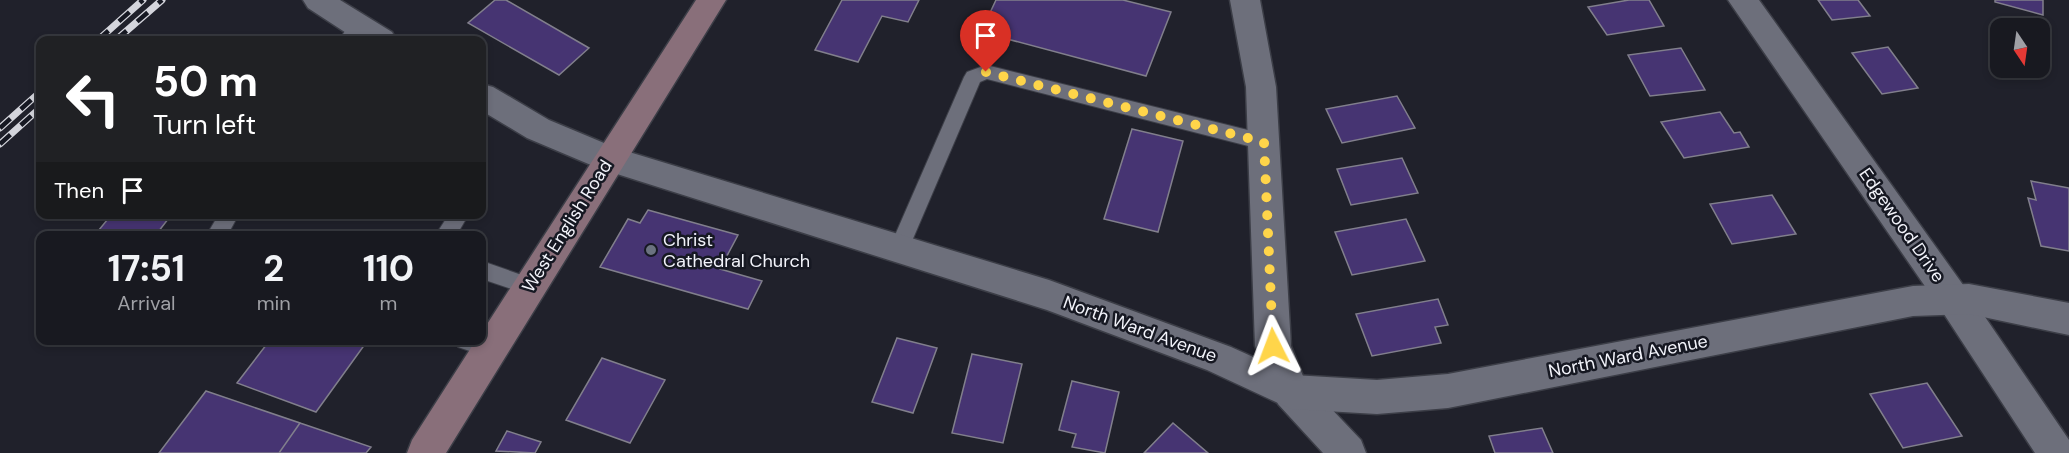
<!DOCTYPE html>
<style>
:root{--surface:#181920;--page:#25262d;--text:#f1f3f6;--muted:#9fa0a5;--line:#36383e}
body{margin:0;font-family:"DM Sans",sans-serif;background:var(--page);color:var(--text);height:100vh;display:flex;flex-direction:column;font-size:22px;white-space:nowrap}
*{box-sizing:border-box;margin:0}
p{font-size:20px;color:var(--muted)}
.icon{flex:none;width:33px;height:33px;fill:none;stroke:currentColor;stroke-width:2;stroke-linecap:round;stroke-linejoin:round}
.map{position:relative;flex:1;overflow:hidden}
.side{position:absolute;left:36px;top:231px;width:450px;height:114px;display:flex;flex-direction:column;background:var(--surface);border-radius:12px;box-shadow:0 3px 9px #0003,0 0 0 2px var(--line)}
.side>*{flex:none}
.hud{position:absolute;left:36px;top:36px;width:450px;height:183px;border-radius:12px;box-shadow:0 3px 9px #0003,0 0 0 2px var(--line);background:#202124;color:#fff;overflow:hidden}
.needle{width:39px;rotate:167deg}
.tools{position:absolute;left:1990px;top:18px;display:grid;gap:12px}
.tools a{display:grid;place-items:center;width:60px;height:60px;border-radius:12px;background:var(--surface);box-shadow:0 3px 9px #0003,0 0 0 2px var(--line);font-size:30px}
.pin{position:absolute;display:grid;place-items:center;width:51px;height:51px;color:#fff;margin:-62px -26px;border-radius:50% 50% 50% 0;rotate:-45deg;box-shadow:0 0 6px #0007}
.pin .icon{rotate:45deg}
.me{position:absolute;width:66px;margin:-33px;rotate:357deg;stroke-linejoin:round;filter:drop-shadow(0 0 4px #0008)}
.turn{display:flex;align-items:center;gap:21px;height:126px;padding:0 18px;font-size:27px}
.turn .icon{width:78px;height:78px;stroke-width:2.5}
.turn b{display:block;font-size:42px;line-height:51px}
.then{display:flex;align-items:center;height:57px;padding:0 18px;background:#0003;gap:12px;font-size:22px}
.eta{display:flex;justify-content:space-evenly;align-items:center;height:102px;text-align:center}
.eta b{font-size:36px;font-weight:700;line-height:42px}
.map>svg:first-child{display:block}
.building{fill:#463472;stroke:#817f8c;stroke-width:1.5}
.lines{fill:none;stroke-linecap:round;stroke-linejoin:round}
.service-casing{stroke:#3c3e47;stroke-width:2}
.minor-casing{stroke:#3c3e47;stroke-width:3}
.tertiary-casing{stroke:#3c3e47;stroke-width:3}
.secondary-casing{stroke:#3c3e47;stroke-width:3}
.service{fill:#6d6f7b;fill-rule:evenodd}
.minor{fill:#6d6f7b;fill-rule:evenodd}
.tertiary{fill:#6d6f7b;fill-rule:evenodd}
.secondary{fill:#896f7a;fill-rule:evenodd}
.rail-casing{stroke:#d4d5dc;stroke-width:7}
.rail{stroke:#161822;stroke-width:4.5;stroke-dasharray:14;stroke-linecap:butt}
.route{stroke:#ffd54a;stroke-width:10;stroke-dasharray:0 18}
.worship-dot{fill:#6b7280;stroke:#161822;stroke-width:2}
.labels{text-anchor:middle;stroke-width:5;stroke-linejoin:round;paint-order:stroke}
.street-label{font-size:18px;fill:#f2f3fa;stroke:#161822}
.poi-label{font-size:18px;fill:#f2f3fa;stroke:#161822;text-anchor:start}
</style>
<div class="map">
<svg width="2069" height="453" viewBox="0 0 2069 453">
<rect width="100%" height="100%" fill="#20212b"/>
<path class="building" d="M 495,0 L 506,0 L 589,48 L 559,75 L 468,23 Z
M 842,0 L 919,0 L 908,22 L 882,16 L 858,62 L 815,50 Z
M 996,0 L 1123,0 L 1171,12 L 1146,76 L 981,32 Z
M 1629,0 L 1649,0 L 1664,26 L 1607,35 L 1588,7 Z
M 1818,0 L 1858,0 L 1870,16 L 1832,20 Z
M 1995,0 L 2043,0 L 2043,15 L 1995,2 Z
M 1888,47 L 1918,88 L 1882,94 L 1852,53 Z
M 1681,48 L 1705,90 L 1650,96 L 1628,55 Z
M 1397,96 L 1415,128 L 1342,143 L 1326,109 Z
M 1720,112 L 1734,133 L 1740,132 L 1749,147 L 1684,158 L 1661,122 Z
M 1132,129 L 1183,141 L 1158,232 L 1104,219 Z
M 1402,158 L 1418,193 L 1351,205 L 1337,169 Z
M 2031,181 L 2069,188 L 2069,251 L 2041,246 L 2028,198 L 2036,200 Z
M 1772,195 L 1796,234 L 1732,244 L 1710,204 Z
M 648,210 L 738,235 L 720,269 L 762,281 L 748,309 L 600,267 L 628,219 L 640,223 Z
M 112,214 L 172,214 L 155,236 L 94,236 Z
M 1406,219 L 1425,261 L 1352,275 L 1335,232 Z
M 1438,299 L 1448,325 L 1435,327 L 1441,343 L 1372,356 L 1356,314 Z
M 897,338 L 937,348 L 913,413 L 872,402 Z
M 270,340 L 368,340 L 316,412 L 237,383 Z
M 972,354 L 1022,364 L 1003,443 L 952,433 Z
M 602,358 L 665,380 L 630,443 L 566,420 Z
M 1072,381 L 1119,392 L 1105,453 L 1072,447 L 1076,434 L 1059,430 Z
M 1927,383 L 1962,436 L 1903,448 L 1870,394 Z
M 206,391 L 300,423 L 279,453 L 159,453 Z
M 300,423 L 371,447 L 366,453 L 279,453 Z
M 1173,423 L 1208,453 L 1144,453 Z
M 1542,428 L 1553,453 L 1495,453 L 1489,436 Z
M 507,431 L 541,442 L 535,453 L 496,451 Z"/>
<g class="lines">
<g class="service-casing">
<path id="service" d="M 357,20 L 363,22 L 366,27 L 357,40 L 339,40 L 351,22 Z
M 986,65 L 1264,134 L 1271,137 L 1273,142 L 1271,147 L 1264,150 L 987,79 L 980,82 L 906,255 L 899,258 L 892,255 L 889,249 L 964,77 L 967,72 Z
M 219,214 L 239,214 L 227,236 L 206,236 Z
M 449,214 L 469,214 L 456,236 L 435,236 Z
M 482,261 L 536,280 L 539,286 L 536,292 L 529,295 L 482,279 Z
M 482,336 L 497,342 L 500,349 L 497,356 L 490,358 L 458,347 L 455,340 L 482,340 Z"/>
</g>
<g class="minor-casing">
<path id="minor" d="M 1230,0 L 1260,0 L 1276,87 L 1291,346 L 1305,381 L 1361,440 L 1366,453 L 1323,453 L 1278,404 L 1255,346 L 1246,87 Z
M 1728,0 L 1759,0 L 1966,289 L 2069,440 L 2069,453 L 2035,453 L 1942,311 Z"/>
</g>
<g class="tertiary-casing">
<path id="tertiary" d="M 303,0 L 340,0 L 392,32 L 396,40 L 357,40 L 308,8 Z
M 482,84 L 493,87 L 549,120 L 616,148 L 1049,280 L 1231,347 L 1293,375 L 1377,380 L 1448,374 L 1913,286 L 1969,284 L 2069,303 L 2069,335 L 1969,314 L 1913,316 L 1448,408 L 1377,414 L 1291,409 L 1207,370 L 1047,310 L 598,168 L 527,138 L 482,111 Z"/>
</g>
<g class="secondary-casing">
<path id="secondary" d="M 696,0 L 726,0 L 446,453 L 407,453 L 412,440 L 476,340 L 482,340 L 482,332 Z"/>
</g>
<use href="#service" class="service"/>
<use href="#minor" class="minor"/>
<use href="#tertiary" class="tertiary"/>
<use href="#secondary" class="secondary"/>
<g class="rail-casing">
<path id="rail" d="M 98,40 L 143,0
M 116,40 L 162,0
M 0,128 L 40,92
M 0,144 L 40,108"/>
</g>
<use href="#rail" class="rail"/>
</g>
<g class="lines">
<path class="route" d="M 986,72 L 1264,142 L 1273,346"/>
</g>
<circle class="worship-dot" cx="651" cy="250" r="6"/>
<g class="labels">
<g class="street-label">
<text transform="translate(1902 225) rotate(55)" y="6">Edgewood Drive</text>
<text transform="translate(567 226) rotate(-58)" y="6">West English Road</text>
<text transform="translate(1140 329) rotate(20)" y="6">North Ward Avenue</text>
<text transform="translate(1628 356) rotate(-11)" y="6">North Ward Avenue</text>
</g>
<g class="poi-label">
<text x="663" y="246">Christ<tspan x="663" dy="21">Cathedral Church</tspan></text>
</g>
</g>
</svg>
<div class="tools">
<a><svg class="needle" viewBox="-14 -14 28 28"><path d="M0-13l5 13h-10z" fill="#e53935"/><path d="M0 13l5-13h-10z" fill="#9fa0a5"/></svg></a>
</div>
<div class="pin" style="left:986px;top:72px;background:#d93025"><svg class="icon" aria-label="arrive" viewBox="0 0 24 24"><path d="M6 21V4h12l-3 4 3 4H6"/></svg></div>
<svg class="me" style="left:1273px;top:346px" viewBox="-20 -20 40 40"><path d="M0-17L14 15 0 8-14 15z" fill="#ffd54a" stroke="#fff" stroke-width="4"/></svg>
<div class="hud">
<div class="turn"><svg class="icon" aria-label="left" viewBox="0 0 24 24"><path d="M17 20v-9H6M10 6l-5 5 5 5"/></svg><div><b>50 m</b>Turn left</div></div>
<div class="then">Then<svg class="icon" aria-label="arrive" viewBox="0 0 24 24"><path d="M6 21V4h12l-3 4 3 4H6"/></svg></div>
</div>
<section class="side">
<div class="eta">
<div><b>17:51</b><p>Arrival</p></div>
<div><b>2</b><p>min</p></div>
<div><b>110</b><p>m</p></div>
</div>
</section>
</div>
